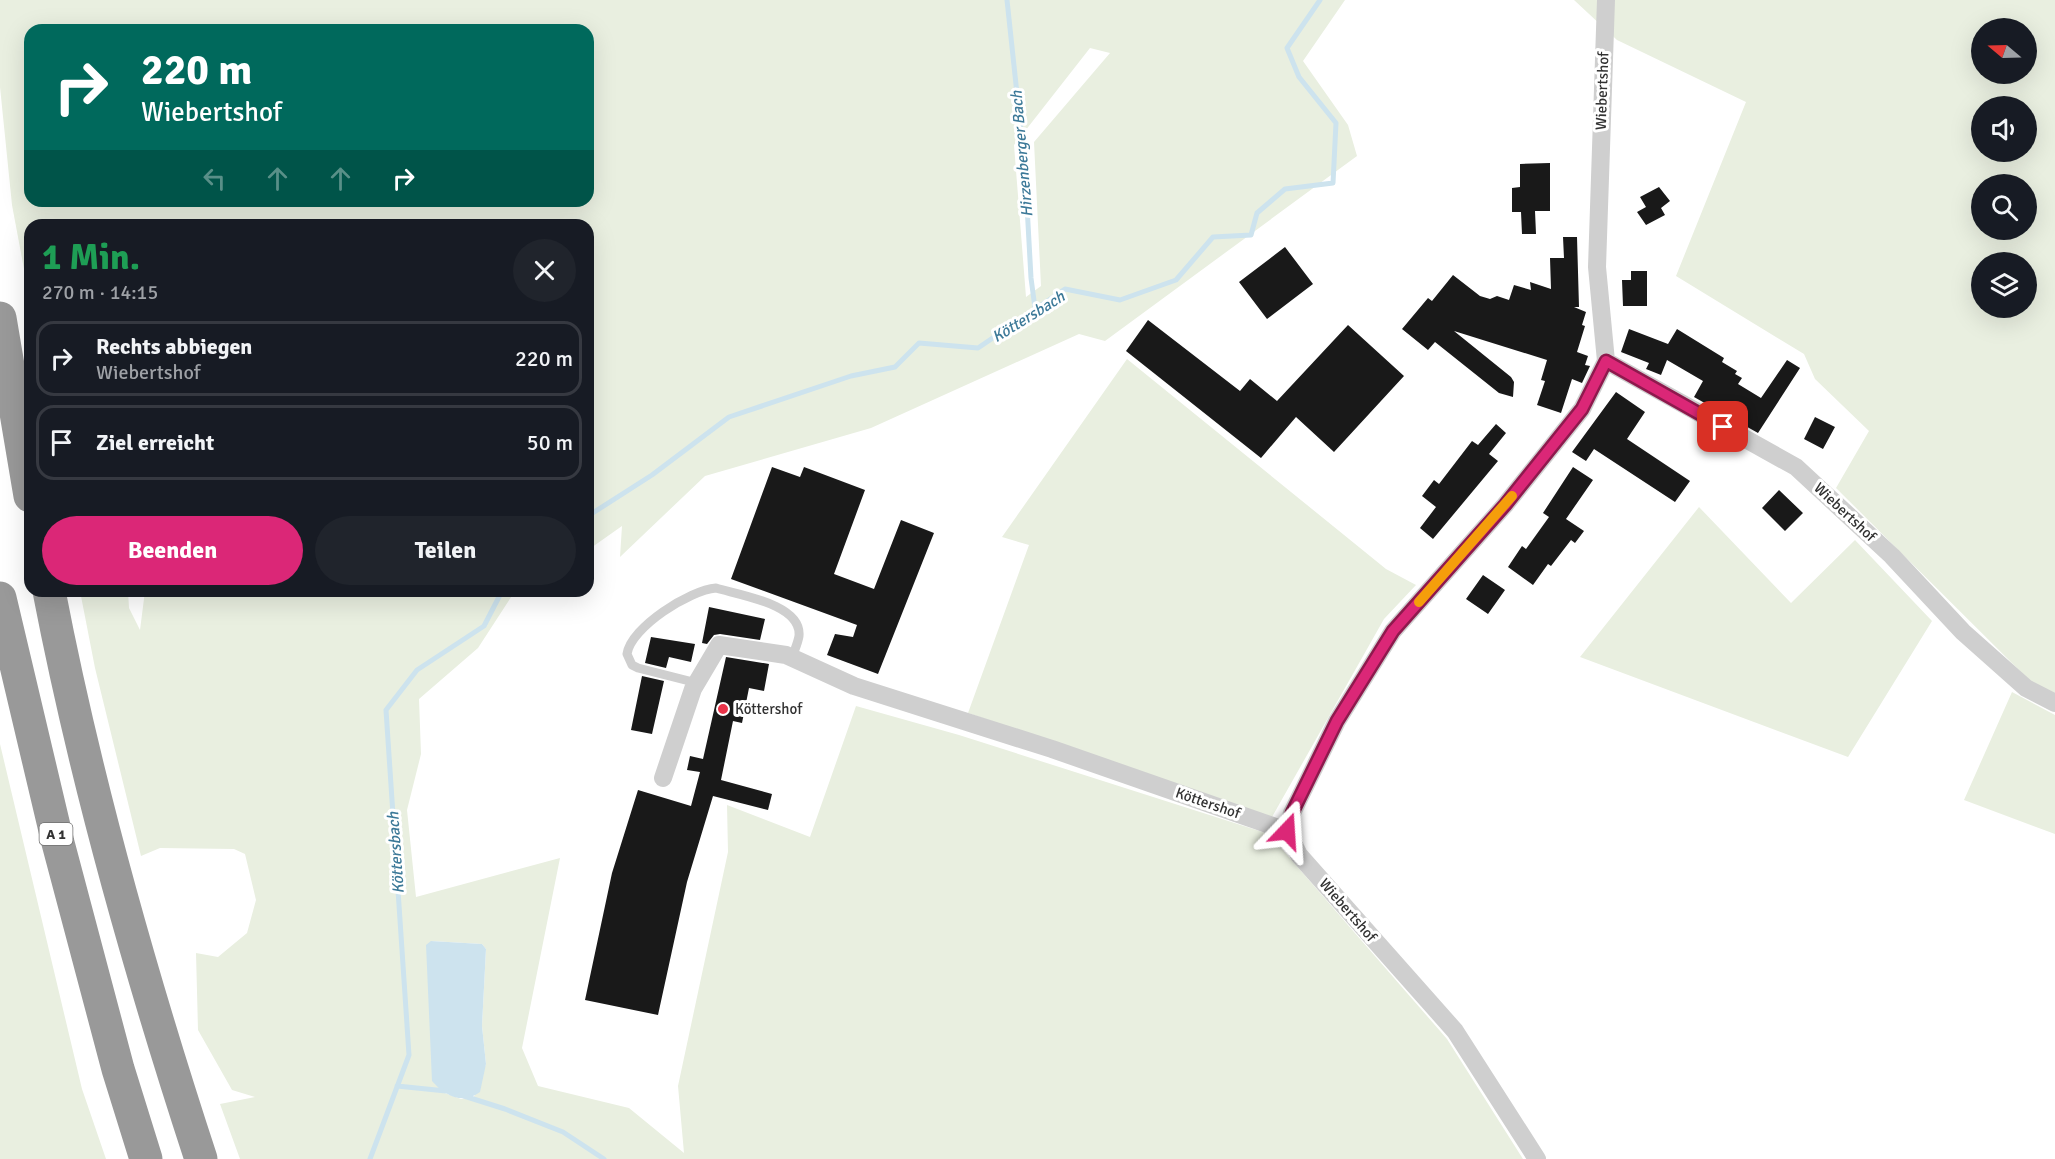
<!DOCTYPE html>
<html lang="de">
<meta charset="utf-8">
<style>
:root{--surface:#171b24;--page:#20242c;--text:#f1f3f6;--muted:#9ea1a6;--line:#363941;--accent:#db2777}
body{margin:0;font-family:Signika,sans-serif;background:var(--page);color:var(--text);height:100vh;display:flex;flex-direction:column;font-size:22px;white-space:nowrap}
*{box-sizing:border-box;margin:0}
p{font-size:20px;color:var(--muted)}
.icon{flex:none;width:33px;height:33px;fill:none;stroke:currentColor;stroke-width:2;stroke-linecap:round;stroke-linejoin:round}
.map{position:relative;flex:1;overflow:hidden}
.drawer{position:absolute;left:24px;top:219px;width:570px;height:378px;display:flex;flex-direction:column;background:var(--surface);border-radius:18px;box-shadow:0 6px 24px #0002}
.drawer>*{flex:none}
.top-card{position:absolute;left:24px;top:24px;width:570px;height:183px;border-radius:18px;box-shadow:0 6px 24px #0002;background:#00695c;color:#fff;overflow:hidden}
.needle{width:39px;rotate:289deg}
.fabs{position:absolute;left:1971px;top:18px;display:grid;gap:12px}
.fabs a{display:grid;place-items:center;width:66px;height:66px;border-radius:50%;background:var(--surface);box-shadow:0 6px 24px #0002;font-size:30px}
.pin{position:absolute;display:grid;place-items:center;width:51px;height:51px;color:#fff;margin:-26px;border-radius:12px;box-shadow:0 3px 9px #0006}
.me{position:absolute;width:66px;margin:-33px;rotate:20deg;stroke-linejoin:round;filter:drop-shadow(0 0 4px #0008)}
.turn{display:flex;align-items:center;gap:21px;height:126px;padding:0 18px;font-size:27px}
.turn .icon{width:78px;height:78px;stroke-width:2.5}
.turn b{display:block;font-size:42px;line-height:51px}
.lanes{display:flex;align-items:center;height:57px;padding:0 18px;background:#0003;justify-content:center;gap:30px;direction:ltr}
.lanes .off{opacity:.35}
.round{display:grid;place-items:center;flex:none;width:63px;height:63px;border-radius:32px;background:var(--page)}
.summary{display:flex;align-items:center;justify-content:space-between;height:102px;padding:0 18px}
h1{font-size:36px;font-weight:700;line-height:45px;color:#1e9e55}
.primary-button{display:flex;gap:12px;margin-top:auto;padding:12px 18px}
.primary-button a{flex:1;height:69px;border-radius:36px;background:var(--accent);color:#fff;font-size:24px;font-weight:700;line-height:69px;text-align:center}
.primary-button a+a{background:var(--page);color:var(--text)}
ul{padding:0;list-style:none}
li{display:flex;align-items:center;gap:18px;height:75px;margin:0 12px 9px;padding:0 6px;border:3px solid var(--line);border-radius:18px}
li div{flex:1}
li b{display:block;font-size:22px}
li em{font-style:normal}
.map>svg:first-child{display:block}
.green{fill:#e9efe0;fill-rule:evenodd}
.water{fill:#cde3ee}
.lines{fill:none;stroke-linecap:round;stroke-linejoin:round}
.stream{stroke:#cde3ee;stroke-width:5}
.building{fill:#191919}
.service{stroke:#cfcfcf;stroke-width:9}
.minor{stroke:#cfcfcf;stroke-width:18}
.motorway{stroke:#999;stroke-width:33}
.route-casing{stroke:#8e194d;stroke-width:15}
.route{stroke:#db2777;stroke-width:10}
.slow{stroke:#f59e0b;stroke-width:10}
.poi-dot{fill:#ea3349;stroke:#fff;stroke-width:2}
.labels{text-anchor:middle;stroke-width:6;stroke-linejoin:round;paint-order:stroke}
.shield{fill:#fff;stroke:#707070;stroke-width:1.5}
.shield-label{font-size:14px;font-weight:bold;fill:#323232}
.street-label{font-size:15px;fill:#323232;stroke:#fff}
.poi-label{font-size:15px;fill:#323232;stroke:#fff;text-anchor:start}
.water-label{font-size:16px;font-style:italic;fill:#3c7998;stroke:#fff}
</style>
<div class="map">
<svg width="2055" height="1159" viewBox="0 0 2055 1159">
<rect width="100%" height="100%" fill="#fff"/>
<path class="green" d="M 0,0 L 1345,0 L 1303,61 L 1348,125 L 1357,156 L 1105,341 L 1079,334 L 871,428 L 705,476 L 620,557 L 622,526 L 588,550 L 588,225 L 30,225 L 30,301 L 12,205 L 0,87 ZM 30,30 L 588,30 L 588,201 L 30,201 ZM 1090,48 L 1110,53 L 1034,142 L 1041,286 L 1026,297 L 1014,145 Z
M 1574,0 L 2055,0 L 2055,694 L 2029,680 L 1836,488 L 1869,431 L 1815,379 L 1804,354 L 1676,276 L 1746,102 L 1617,40 ZM 1982,28 L 2026,28 L 2026,74 L 1982,74 ZM 1982,106 L 2026,106 L 2026,152 L 1982,152 ZM 1982,184 L 2026,184 L 2026,230 L 1982,230 ZM 1982,262 L 2026,262 L 2026,308 L 1982,308 Z
M 1127,359 L 1386,569 L 1416,585 L 1384,619 L 1272,817 L 968,713 L 1029,545 L 1002,537 Z
M 1699,507 L 1791,603 L 1855,540 L 1932,621 L 1848,757 L 1580,657 Z
M 80,591 L 128,591 L 129,608 L 140,630 L 145,591 L 515,591 L 478,648 L 419,699 L 421,754 L 407,810 L 416,897 L 560,858 L 522,1048 L 538,1086 L 629,1108 L 684,1153 L 678,1086 L 728,852 L 727,805 L 810,837 L 856,706 L 959,735 L 1269,834 L 1447,1039 L 1523,1159 L 240,1159 L 220,1104 L 255,1097 L 232,1090 L 198,1030 L 196,953 L 218,957 L 247,933 L 256,900 L 245,854 L 234,849 L 160,848 L 141,856 L 95,668 ZM 431,941 L 482,944 L 486,949 L 482,1026 L 486,1064 L 474,1097 L 461,1099 L 442,1092 Z
M 2012,692 L 2055,715 L 2055,834 L 1964,800 Z
M 0,744 L 82,1089 L 106,1159 L 0,1159 Z"/>
<path class="water" d="M 431,941 L 482,944 L 486,949 L 482,1026 L 486,1064 L 480,1092 C 463,1105 445,1096 432,1081 L 426,945 Z"/>
<g class="lines">
<path class="stream" d="M 1007,0 L 1025,169 L 1031,278 L 1035,308
M 588,516 L 652,475 L 729,417 L 851,376 L 895,367 L 919,343 L 978,348 L 1065,289 L 1120,300 L 1176,280 L 1213,237 L 1251,235 L 1257,213 L 1285,189 L 1333,183 L 1336,123 L 1299,77 L 1287,48 L 1320,0
M 397,1086 L 446,1091
M 464,1096 L 505,1109 L 563,1132 L 604,1159
M 370,1159 L 409,1055 L 386,710 L 417,670 L 484,626 L 502,591"/>
</g>
<path class="building" d="M 1550,163 L 1550,211 L 1535,211 L 1536,234 L 1522,234 L 1521,212 L 1512,212 L 1512,188 L 1520,187 L 1520,164 Z
M 1659,187 L 1670,201 L 1661,208 L 1665,215 L 1646,225 L 1637,212 L 1646,207 L 1640,197 Z
M 1563,237 L 1577,237 L 1579,307 L 1574,307 L 1586,312 L 1582,325 L 1585,326 L 1577,352 L 1588,356 L 1585,365 L 1590,366 L 1582,383 L 1572,379 L 1561,413 L 1537,405 L 1545,381 L 1541,380 L 1547,360 L 1454,331 L 1511,377 L 1514,382 L 1513,397 L 1499,393 L 1435,342 L 1428,350 L 1402,329 L 1428,298 L 1432,301 L 1453,275 L 1480,296 L 1490,299 L 1497,296 L 1509,300 L 1514,285 L 1531,290 L 1530,282 L 1551,289 L 1550,258 L 1564,258 Z
M 1285,247 L 1313,284 L 1267,319 L 1239,282 Z
M 1631,271 L 1647,271 L 1647,306 L 1623,306 L 1622,280 L 1631,280 Z
M 1148,320 L 1240,391 L 1250,379 L 1277,401 L 1348,325 L 1404,376 L 1334,452 L 1296,417 L 1261,458 L 1126,351 Z
M 1629,329 L 1668,344 L 1677,329 L 1724,358 L 1722,362 L 1737,371 L 1735,374 L 1742,378 L 1738,384 L 1761,398 L 1787,360 L 1800,368 L 1758,433 L 1694,397 L 1703,381 L 1667,360 L 1661,375 L 1646,369 L 1649,363 L 1621,352 Z
M 1616,392 L 1645,412 L 1627,439 L 1690,481 L 1675,502 L 1594,449 L 1586,461 L 1572,452 Z
M 1815,417 L 1835,427 L 1823,449 L 1804,439 Z
M 1496,424 L 1506,433 L 1489,454 L 1498,461 L 1433,539 L 1420,528 L 1436,507 L 1422,496 L 1434,480 L 1439,484 L 1472,441 L 1478,445 Z
M 772,467 L 800,477 L 804,467 L 865,490 L 834,574 L 874,589 L 901,520 L 934,533 L 878,674 L 827,655 L 835,634 L 853,637 L 857,625 L 731,579 Z
M 1573,467 L 1593,480 L 1566,519 L 1584,531 L 1575,543 L 1571,540 L 1551,566 L 1548,564 L 1533,585 L 1508,567 L 1522,546 L 1526,549 L 1549,517 L 1543,513 Z
M 1779,490 L 1803,513 L 1785,531 L 1762,508 Z
M 1483,575 L 1505,590 L 1488,614 L 1466,599 Z
M 709,607 L 765,619 L 760,640 L 720,634 L 714,635 L 707,644 L 702,643 Z
M 651,637 L 695,644 L 691,662 L 669,657 L 666,668 L 645,663 Z
M 726,657 L 769,664 L 764,691 L 749,688 L 742,723 L 733,721 L 721,780 L 772,794 L 768,810 L 713,796 L 687,882 L 658,1015 L 585,1000 L 612,873 L 638,790 L 691,806 L 700,772 L 687,770 L 690,756 L 703,759 Z
M 642,676 L 664,681 L 652,734 L 631,730 Z"/>
<g class="lines">
<path class="service" d="M 697,683 L 638,668 L 632,665 L 627,654 C 631,627 690,590 716,588 C 739,595 802,604 799,636 C 798,643 794,651 792,658"/>
<path class="minor" d="M 1606,361 L 1796,467 L 1892,556 L 1963,632 L 2026,688 L 2055,703
M 663,778 L 693,689 L 719,645 L 786,655 L 854,686 L 1052,749 L 1287,831
M 1537,1159 L 1455,1031 L 1299,855 L 1287,831 L 1292,813 L 1337,721 L 1393,631 L 1505,505 L 1582,409 L 1606,361 L 1597,267 L 1606,0"/>
<path class="motorway" d="M 0,318 L 30,496
M 49,591 C 86,783 140,973 201,1159
M 0,598 L 58,843 L 118,1069 L 146,1159"/>
</g>
<g class="lines">
<g class="route-casing">
<path id="route" d="M 1287,831 L 1292,813 L 1337,721 L 1393,631 L 1505,505 L 1582,409 L 1606,361 L 1723,427"/>
</g>
<use href="#route" class="route"/>
<path class="slow" d="M 1419,602 L 1512,496"/>
</g>
<circle class="poi-dot" cx="723" cy="709" r="6"/>
<g class="labels">
<rect class="shield" x="39.5" y="823" width="33" height="22" rx="4.5"/>
<g class="shield-label">
<text x="56" y="839">A 1</text>
</g>
<g class="street-label">
<text transform="translate(1602 91) rotate(-88)" y="5">Wiebertshof</text>
<text transform="translate(1845 512) rotate(43)" y="5">Wiebertshof</text>
<text transform="translate(1208 803) rotate(19)" y="5">Köttershof</text>
<text transform="translate(1348 910) rotate(49)" y="5">Wiebertshof</text>
</g>
<g class="poi-label">
<text x="735" y="714">Köttershof</text>
</g>
<g class="water-label">
<text transform="translate(1021 154) rotate(-95)" y="6">Hirzenberger Bach</text>
<text transform="translate(1028 316) rotate(-32)" y="6">Köttersbach</text>
<text transform="translate(395 853) rotate(-94)" y="6">Köttersbach</text>
</g>
</g>
</svg>
<div class="fabs">
<a><svg class="needle" viewBox="-14 -14 28 28"><path d="M0-13l5 13h-10z" fill="#e53935"/><path d="M0 13l5-13h-10z" fill="#9ea1a6"/></svg></a>
<a><svg class="icon" aria-label="sound" viewBox="0 0 24 24"><path d="M4 9h4l5-4v14l-5-4H4zM17 9q2 3 0 6"/></svg></a>
<a><svg class="icon" aria-label="search" viewBox="0 0 24 24"><circle cx="10" cy="10" r="6"/><path d="M15 15l6 6"/></svg></a>
<a><svg class="icon" aria-label="layers" viewBox="0 0 24 24"><path d="M12 4l9 5-9 5-9-5zM3 14l9 5 9-5"/></svg></a>
</div>
<div class="pin" style="left:1723px;top:427px;background:#d93025"><svg class="icon" aria-label="arrive" viewBox="0 0 24 24"><path d="M6 21V4h12l-3 4 3 4H6"/></svg></div>
<svg class="me" style="left:1287px;top:831px" viewBox="-20 -20 40 40"><path d="M0-17L14 15 0 8-14 15z" fill="#db2777" stroke="#fff" stroke-width="4"/></svg>
<div class="top-card">
<div class="turn"><svg class="icon" aria-label="right" viewBox="0 0 24 24"><path d="M7 20v-9h11M14 6l5 5-5 5"/></svg><div><b>220 m</b>Wiebertshof</div></div>
<div class="lanes"><svg class="icon off" aria-label="left" viewBox="0 0 24 24"><path d="M17 20v-9H6M10 6l-5 5 5 5"/></svg><svg class="icon off" aria-label="ahead" viewBox="0 0 24 24"><path d="M12 20V5M6 11l6-6 6 6"/></svg><svg class="icon off" aria-label="ahead" viewBox="0 0 24 24"><path d="M12 20V5M6 11l6-6 6 6"/></svg><svg class="icon" aria-label="right" viewBox="0 0 24 24"><path d="M7 20v-9h11M14 6l5 5-5 5"/></svg></div>
</div>
<section class="drawer">
<div class="summary"><div><h1>1 Min.</h1><p>270 m · 14:15</p></div><a class="round"><svg class="icon" aria-label="close" viewBox="0 0 24 24"><path d="M6 6l12 12M18 6L6 18"/></svg></a></div>
<ul>
<li><svg class="icon" aria-label="right" viewBox="0 0 24 24"><path d="M7 20v-9h11M14 6l5 5-5 5"/></svg><div><b>Rechts abbiegen</b><p>Wiebertshof</p></div><em>220 m</em></li>
<li><svg class="icon" aria-label="arrive" viewBox="0 0 24 24"><path d="M6 21V4h12l-3 4 3 4H6"/></svg><div><b>Ziel erreicht</b></div><em>50 m</em></li>
</ul>
<div class="primary-button"><a>Beenden</a><a>Teilen</a></div>
</section>
</div>
